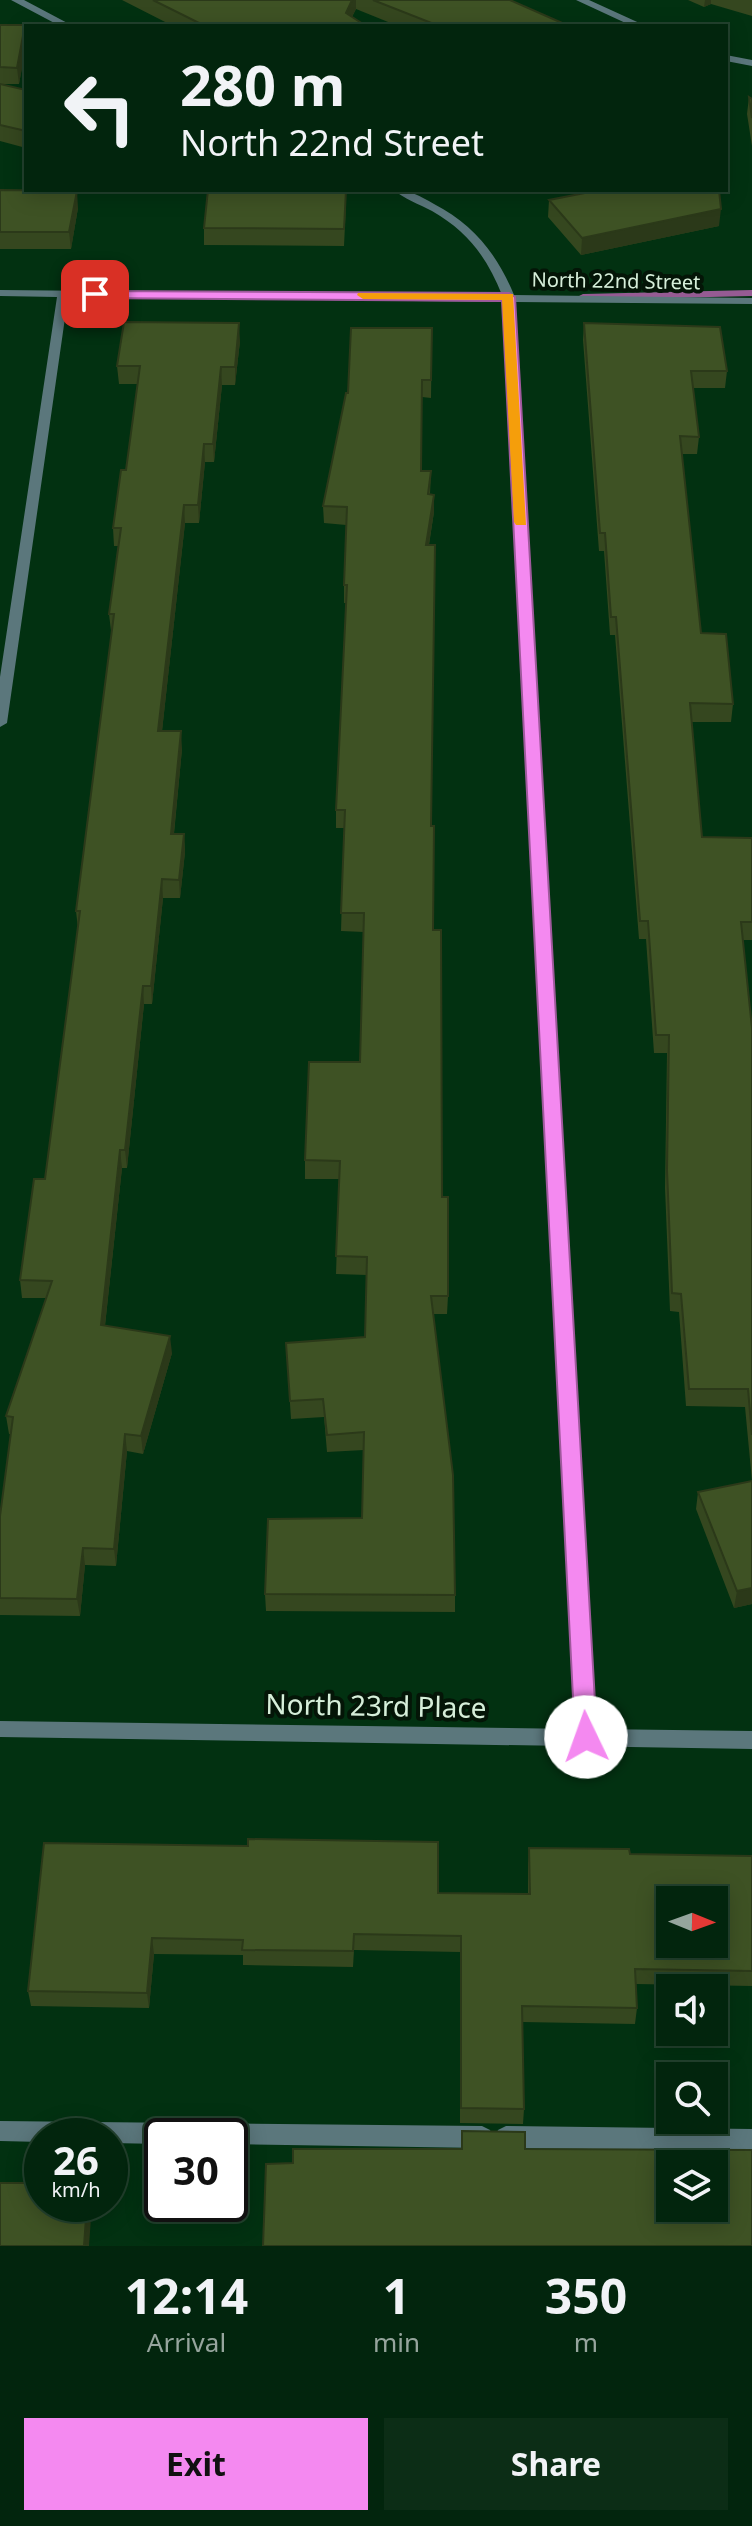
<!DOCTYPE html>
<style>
:root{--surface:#02250d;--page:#0c2d16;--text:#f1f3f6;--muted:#96a59d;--line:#23422e;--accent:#f489f0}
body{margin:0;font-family:"Noto Sans",sans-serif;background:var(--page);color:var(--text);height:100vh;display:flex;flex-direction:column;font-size:30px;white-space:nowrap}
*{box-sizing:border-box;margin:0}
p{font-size:26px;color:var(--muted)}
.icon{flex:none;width:44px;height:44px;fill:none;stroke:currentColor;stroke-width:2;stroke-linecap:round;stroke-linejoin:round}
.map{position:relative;height:2246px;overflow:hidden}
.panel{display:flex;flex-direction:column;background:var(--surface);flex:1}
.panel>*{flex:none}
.top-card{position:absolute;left:24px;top:24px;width:704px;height:168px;border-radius:0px;box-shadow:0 4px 20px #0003,0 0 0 2px var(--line);background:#02250d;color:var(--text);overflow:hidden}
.needle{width:52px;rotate:91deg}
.tools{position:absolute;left:656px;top:1886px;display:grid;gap:16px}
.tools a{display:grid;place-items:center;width:72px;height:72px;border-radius:0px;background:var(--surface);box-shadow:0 4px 20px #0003,0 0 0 2px var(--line);font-size:40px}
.speed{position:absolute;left:24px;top:2118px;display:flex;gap:16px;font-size:40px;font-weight:700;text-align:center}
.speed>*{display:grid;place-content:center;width:104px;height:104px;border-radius:50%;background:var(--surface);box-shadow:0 4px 20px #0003,0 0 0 2px var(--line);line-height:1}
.speed small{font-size:20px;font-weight:400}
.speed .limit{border:4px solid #111;border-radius:12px;background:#fff;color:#111}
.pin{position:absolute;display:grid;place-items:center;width:68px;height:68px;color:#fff;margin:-34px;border-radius:16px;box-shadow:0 4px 12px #0006}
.me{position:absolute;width:88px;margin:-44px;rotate:357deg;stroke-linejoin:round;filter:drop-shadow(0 0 6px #0008)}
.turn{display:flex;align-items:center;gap:28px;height:168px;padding:0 24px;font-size:36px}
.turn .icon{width:104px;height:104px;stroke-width:2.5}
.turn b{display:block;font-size:56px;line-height:68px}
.eta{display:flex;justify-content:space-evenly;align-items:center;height:136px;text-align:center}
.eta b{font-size:48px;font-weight:700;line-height:56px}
.action{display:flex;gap:16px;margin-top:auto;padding:16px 24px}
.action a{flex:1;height:92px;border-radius:0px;background:var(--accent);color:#111;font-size:32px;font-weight:700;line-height:92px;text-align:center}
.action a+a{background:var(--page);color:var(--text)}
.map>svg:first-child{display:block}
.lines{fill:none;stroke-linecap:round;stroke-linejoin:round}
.stream{fill:#965b93;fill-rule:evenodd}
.lane{fill:#5b777c;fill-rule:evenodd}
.street{fill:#5b777c;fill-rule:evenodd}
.wall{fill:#35471f}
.shaded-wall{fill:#2b3919}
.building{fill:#3e5224;stroke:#2b3919;stroke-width:2;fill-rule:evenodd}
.route{fill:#f489f0;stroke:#9f599c;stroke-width:2}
.slow{fill:#f59e0b}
.labels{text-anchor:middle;stroke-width:8;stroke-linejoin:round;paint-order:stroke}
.far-street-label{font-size:20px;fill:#d6eed9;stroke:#041507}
.near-street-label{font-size:28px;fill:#d6eed9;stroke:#041507}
</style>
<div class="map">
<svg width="752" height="2246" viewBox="0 0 752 2246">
<rect width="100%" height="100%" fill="#023111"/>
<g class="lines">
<path class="stream" d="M 752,290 L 752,296 L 583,300 L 577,297 L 583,294 Z"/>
<path class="lane" d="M 0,2121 L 482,2126 L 490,2130 L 493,2137 L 490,2144 L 482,2148 L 230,2144 L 230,2136 L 162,2136 L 162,2144 L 110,2143 L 110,2136 L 42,2136 L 42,2142 L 0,2141 Z
M 506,2126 L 752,2129 L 752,2151 L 506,2148 L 498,2144 L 495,2137 L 498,2130 Z"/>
<path class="street" d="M 11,0 L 24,0 L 73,26 L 60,26 Z
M 576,0 L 589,0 L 646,26 L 632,26 Z
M 726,55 L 752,60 L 752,66 L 726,61 Z
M 394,190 C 410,190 420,196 434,204 C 474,225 497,254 514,295 L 752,298 L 752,304 L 515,302 L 595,1729 L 752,1731 L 752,1749 L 0,1737 L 0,1721 L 576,1729 L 503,302 L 68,297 L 7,723 L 0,727 L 0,677 L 57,297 L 0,296 L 0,290 L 502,295 C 487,257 467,231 432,211 C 419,204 404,199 394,190 Z"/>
</g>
<path class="wall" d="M 122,0 L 510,0 L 569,26 L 398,26 L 356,9 L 352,17 L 366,26 L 173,26 Z
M 688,0 L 752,0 L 752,16 L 711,4 L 704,7 Z
M 0,25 L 25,25 L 26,46 L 19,84 L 0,84 L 26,90 L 26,148 L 0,141 Z
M 749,97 L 752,99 L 752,146 L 747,114 Z
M 0,190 L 78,208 L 71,249 L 0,249 Z
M 549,200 L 719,226 L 581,255 L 548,217 Z
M 346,204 L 344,246 L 204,245 L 204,228 Z
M 584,323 L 727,371 L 725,388 L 693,388 L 699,437 L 697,454 L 682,454 L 701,633 L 733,704 L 731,722 L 691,722 L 702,837 L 752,838 L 752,940 L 743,940 L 752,1028 L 752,1604 L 734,1608 L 696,1509 L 698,1492 L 752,1481 L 745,1407 L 686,1406 L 679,1312 L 670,1311 L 665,1188 L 667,1053 L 654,1053 L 646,939 L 639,939 L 615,635 L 610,635 L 604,551 L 599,551 L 583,340 Z
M 432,328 L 431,398 L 422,397 L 421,471 L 431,471 L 430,494 L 434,495 L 434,512 L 429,545 L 431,826 L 433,930 L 442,1197 L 448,1296 L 447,1314 L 433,1314 L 455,1595 L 455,1612 L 266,1611 L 265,1594 L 362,1518 L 364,1450 L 327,1452 L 324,1417 L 291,1419 L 286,1343 L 365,1337 L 367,1275 L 336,1274 L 339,1179 L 305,1179 L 305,1160 L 360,1062 L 364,932 L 341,931 L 344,828 L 336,828 L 336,810 L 346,603 L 344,603 L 344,585 L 346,525 L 324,523 L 323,506 Z
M 240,341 L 235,385 L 222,385 L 214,462 L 205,462 L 199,523 L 185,523 L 162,731 L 182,749 L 174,834 L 184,834 L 185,852 L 180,898 L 163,898 L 152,1004 L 144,1004 L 127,1168 L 122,1168 L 105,1326 L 172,1353 L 143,1454 L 127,1451 L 116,1566 L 85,1565 L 80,1616 L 0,1615 L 0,1516 L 11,1434 L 9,1434 L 6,1416 L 46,1298 L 22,1298 L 20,1280 L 45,1179 L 78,929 L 76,911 L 112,632 L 111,631 L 109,614 L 118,546 L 114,546 L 113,528 L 126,470 L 138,384 L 119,384 L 117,366 Z
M 44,1843 L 438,1893 L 528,1894 L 528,1864 L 529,1848 L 630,1854 L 752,1856 L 752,1986 L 636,1984 L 637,2008 L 635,2024 L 522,2022 L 524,2109 L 523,2124 L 460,2123 L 460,1952 L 354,1950 L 353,1967 L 243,1965 L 243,1955 L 154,1954 L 149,2008 L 31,2006 L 28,1991 Z"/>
<path class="shaded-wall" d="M 352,0 L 356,0 L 356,9 L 347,26 L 346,13 Z
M 705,0 L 711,0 L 711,4 L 704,7 Z
M 25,25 L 26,46 L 19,84 L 17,68 Z
M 77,191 L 78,208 L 71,249 L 69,232 Z
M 721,209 L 719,226 L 581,255 L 582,238 Z
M 239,323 L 240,341 L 235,385 L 235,367 Z
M 221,367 L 222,385 L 214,462 L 213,444 Z
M 204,444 L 205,462 L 199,523 L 198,505 Z
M 434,495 L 434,512 L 426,562 L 426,545 Z
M 184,505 L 185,523 L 160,749 L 158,731 Z
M 181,731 L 182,749 L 172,852 L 171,834 Z
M 184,834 L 185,852 L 180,898 L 179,880 Z
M 162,879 L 163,898 L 152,1004 L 151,986 Z
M 143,986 L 144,1004 L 127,1168 L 125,1150 Z
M 120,1150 L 122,1168 L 103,1343 L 101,1325 Z
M 170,1336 L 172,1353 L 143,1454 L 141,1436 Z
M 125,1434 L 127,1451 L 116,1566 L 114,1549 Z
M 83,1548 L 85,1565 L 80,1616 L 77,1599 Z
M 752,1588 L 752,1604 L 734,1608 L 737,1591 Z
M 152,1938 L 154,1954 L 149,2008 L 147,1993 Z
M 87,2204 L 92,2204 L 89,2246 L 84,2246 Z"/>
<path class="building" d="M 153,0 L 352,0 L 346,13 L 366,26 L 205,26 Z
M 373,0 L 510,0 L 569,26 L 439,26 Z
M 0,25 L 25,25 L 17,68 L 0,67 Z
M 0,84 L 26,90 L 26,131 L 0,125 Z
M 749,97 L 752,99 L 752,118 Z
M 0,190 L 77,191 L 69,232 L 0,232 Z
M 208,190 L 346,190 L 344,229 L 204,228 Z
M 600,190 L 719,190 L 721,209 L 582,238 L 549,200 Z
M 124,322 L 239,323 L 235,367 L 221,367 L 213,444 L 204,444 L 198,505 L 184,505 L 158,731 L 181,731 L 171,834 L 184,834 L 179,880 L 162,879 L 151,986 L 143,986 L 125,1150 L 120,1150 L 101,1325 L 170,1336 L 141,1436 L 125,1434 L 114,1549 L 83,1548 L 77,1599 L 0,1598 L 0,1516 L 13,1417 L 6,1416 L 52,1281 L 20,1280 L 34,1179 L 45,1179 L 80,911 L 76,911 L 114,614 L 109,614 L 121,528 L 113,528 L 121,470 L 126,470 L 140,366 L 117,366 Z
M 584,323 L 720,327 L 727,371 L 691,371 L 699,437 L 680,436 L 701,633 L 726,634 L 733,704 L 690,703 L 702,837 L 752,838 L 752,922 L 741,922 L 752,1028 L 752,1435 L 748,1389 L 689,1389 L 681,1294 L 672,1293 L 667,1170 L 669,1035 L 656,1035 L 648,921 L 640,921 L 616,617 L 611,617 L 605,533 L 600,533 Z
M 351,328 L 432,328 L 431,380 L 422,380 L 421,471 L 431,471 L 428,494 L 434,495 L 426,545 L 435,545 L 431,826 L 434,826 L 433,930 L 441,930 L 442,1197 L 448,1197 L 448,1296 L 431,1296 L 453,1475 L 455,1595 L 265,1594 L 268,1519 L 362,1518 L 364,1432 L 327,1435 L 323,1399 L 290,1401 L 286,1343 L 365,1337 L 367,1257 L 336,1256 L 340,1161 L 305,1160 L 309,1062 L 360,1062 L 364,913 L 341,913 L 345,810 L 336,810 L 347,585 L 344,585 L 347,507 L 323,506 L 346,393 L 348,393 Z
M 752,1481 L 752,1588 L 737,1591 L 698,1492 Z
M 248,1839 L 438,1842 L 438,1893 L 530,1894 L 529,1848 L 629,1849 L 630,1854 L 752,1856 L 752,1971 L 635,1969 L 637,2008 L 522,2006 L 524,2109 L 461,2108 L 461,1936 L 354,1934 L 353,1951 L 242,1950 L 243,1940 L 152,1938 L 147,1993 L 28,1991 L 44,1843 L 248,1846 ZM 670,1900 L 714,1900 L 714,1944 L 670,1944 Z
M 462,2131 L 525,2132 L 525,2149 L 752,2150 L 752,2246 L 263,2246 L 266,2164 L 293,2163 L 293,2149 L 462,2149 ZM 670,2164 L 714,2164 L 714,2208 L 670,2208 Z
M 0,2183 L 42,2183 L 42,2204 L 87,2204 L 84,2246 L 0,2246 Z"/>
<path class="route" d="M 91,291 L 509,293 L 515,297 L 597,1737 L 594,1744 L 586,1747 L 579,1744 L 575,1737 L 502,301 L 95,298 L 91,296 Z"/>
<path class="slow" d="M 358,293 L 513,294 L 526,525 L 516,525 L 514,522 L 502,300 L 363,299 L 357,295 Z"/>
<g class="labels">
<g class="far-street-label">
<text transform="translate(616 281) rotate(1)" y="7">North 22nd Street</text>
</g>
<g class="near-street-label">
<text transform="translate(376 1706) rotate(1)" y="10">North 23rd Place</text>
</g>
</g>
</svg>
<div class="tools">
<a><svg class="needle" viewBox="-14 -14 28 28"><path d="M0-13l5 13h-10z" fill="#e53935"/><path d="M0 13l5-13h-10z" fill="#96a59d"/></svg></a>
<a><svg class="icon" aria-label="sound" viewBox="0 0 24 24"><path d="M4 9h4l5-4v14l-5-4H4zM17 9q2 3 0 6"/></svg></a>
<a><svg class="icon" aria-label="search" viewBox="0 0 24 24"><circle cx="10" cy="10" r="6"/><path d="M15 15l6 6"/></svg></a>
<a><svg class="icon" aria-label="layers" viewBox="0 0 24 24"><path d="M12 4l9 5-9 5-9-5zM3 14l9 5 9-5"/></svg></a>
</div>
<div class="speed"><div>26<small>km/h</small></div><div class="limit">30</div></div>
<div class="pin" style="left:95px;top:294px;background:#d93025"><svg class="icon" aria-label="arrive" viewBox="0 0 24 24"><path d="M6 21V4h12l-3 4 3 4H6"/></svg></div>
<svg class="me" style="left:586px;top:1737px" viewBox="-20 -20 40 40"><circle r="19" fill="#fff"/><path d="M0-13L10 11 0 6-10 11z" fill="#f489f0"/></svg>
<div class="top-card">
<div class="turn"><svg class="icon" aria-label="left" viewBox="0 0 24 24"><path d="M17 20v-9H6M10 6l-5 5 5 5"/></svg><div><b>280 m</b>North 22nd Street</div></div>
</div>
</div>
<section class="panel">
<div class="eta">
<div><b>12:14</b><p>Arrival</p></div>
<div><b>1</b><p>min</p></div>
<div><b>350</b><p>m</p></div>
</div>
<div class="action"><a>Exit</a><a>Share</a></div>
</section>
